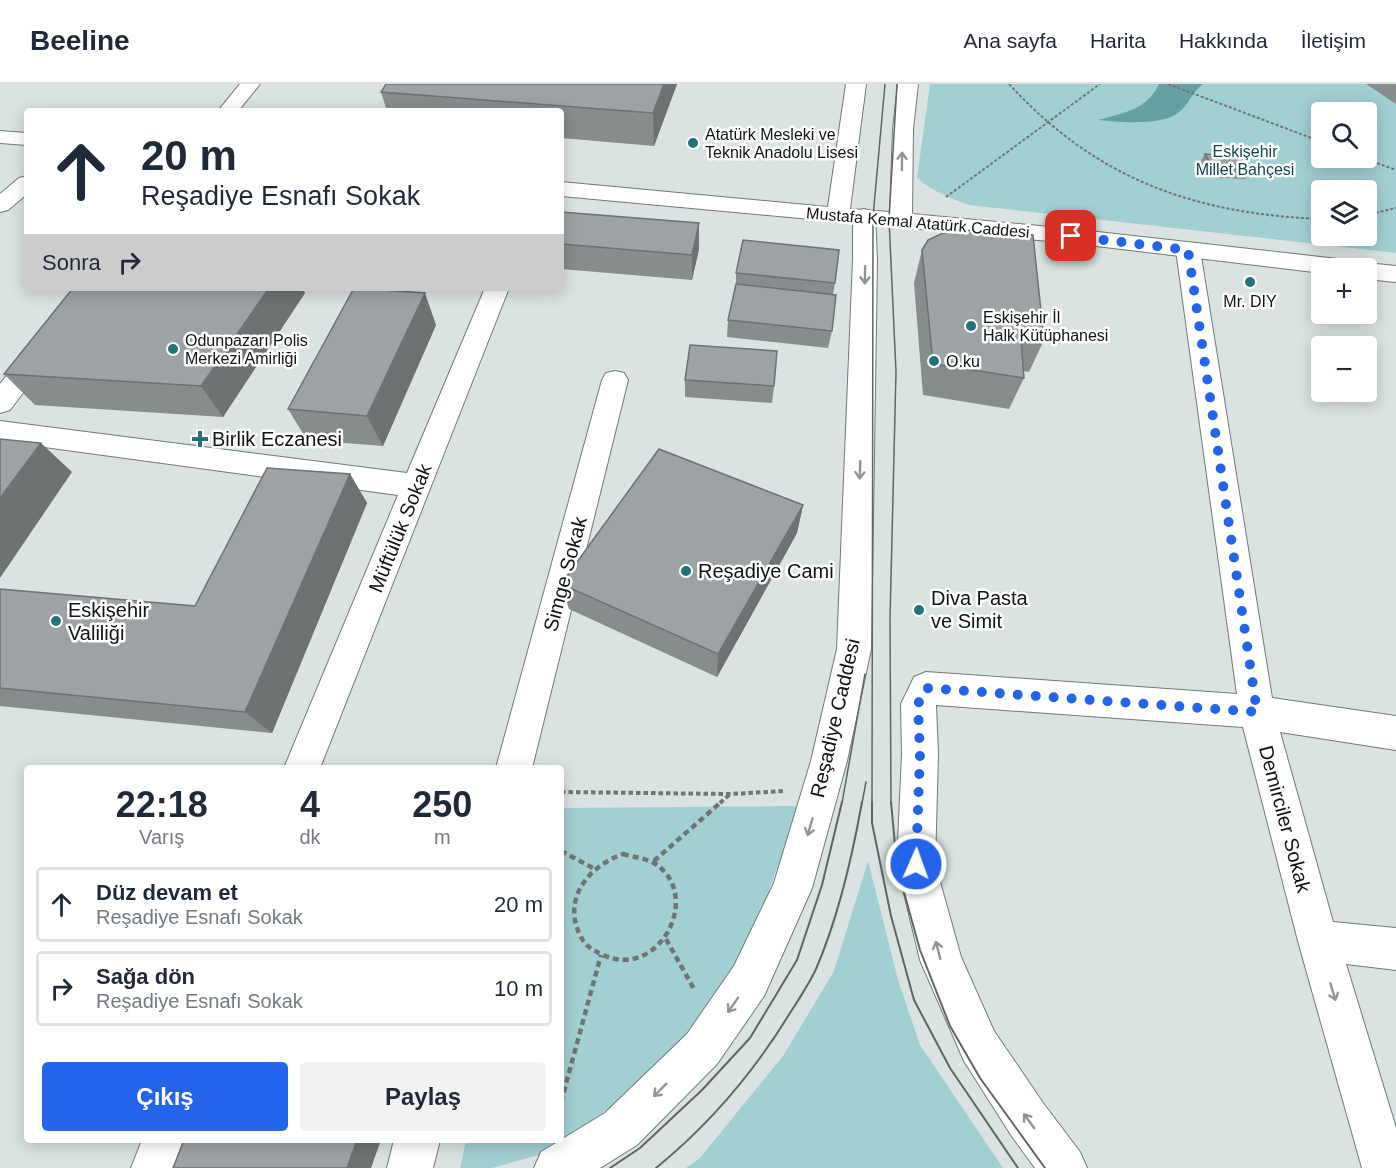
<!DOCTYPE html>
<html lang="tr">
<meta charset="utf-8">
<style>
:root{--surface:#fff;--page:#f2f2f3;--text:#1f2937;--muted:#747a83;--line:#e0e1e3;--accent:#2563eb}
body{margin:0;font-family:Helvetica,sans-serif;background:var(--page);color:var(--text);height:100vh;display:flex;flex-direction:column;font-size:22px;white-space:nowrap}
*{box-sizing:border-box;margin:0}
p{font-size:20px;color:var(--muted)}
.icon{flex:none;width:33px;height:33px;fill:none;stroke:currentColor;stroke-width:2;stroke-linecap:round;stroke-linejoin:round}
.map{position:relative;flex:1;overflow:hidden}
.drawer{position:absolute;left:24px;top:681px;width:540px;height:378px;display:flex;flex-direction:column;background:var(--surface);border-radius:6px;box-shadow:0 3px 15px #0003}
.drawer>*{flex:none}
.top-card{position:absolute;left:24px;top:24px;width:540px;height:183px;border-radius:6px;box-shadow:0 3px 15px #0003;background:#fff;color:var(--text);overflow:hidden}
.controls{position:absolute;left:1311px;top:18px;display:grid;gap:12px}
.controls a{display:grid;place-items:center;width:66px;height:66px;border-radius:6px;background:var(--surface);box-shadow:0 3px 15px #0003;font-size:30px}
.pin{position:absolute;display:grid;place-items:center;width:51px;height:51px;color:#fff;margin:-26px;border-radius:12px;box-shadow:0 3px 9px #0006}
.me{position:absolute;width:66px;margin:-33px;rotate:2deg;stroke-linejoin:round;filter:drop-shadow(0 0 4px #0008)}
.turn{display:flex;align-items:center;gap:21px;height:126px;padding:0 18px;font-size:27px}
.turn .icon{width:78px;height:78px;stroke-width:2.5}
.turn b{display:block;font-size:42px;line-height:51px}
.then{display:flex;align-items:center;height:57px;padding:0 18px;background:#0003;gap:12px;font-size:22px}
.eta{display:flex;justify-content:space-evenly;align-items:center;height:102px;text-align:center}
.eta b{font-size:36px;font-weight:800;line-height:42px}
.button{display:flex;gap:12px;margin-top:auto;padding:12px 18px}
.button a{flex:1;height:69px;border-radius:6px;background:var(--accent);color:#fff;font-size:24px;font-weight:800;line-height:69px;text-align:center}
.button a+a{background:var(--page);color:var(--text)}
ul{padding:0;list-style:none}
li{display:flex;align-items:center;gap:18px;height:75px;margin:0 12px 9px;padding:0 6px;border:3px solid var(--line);border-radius:6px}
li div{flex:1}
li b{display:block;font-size:22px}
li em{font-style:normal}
header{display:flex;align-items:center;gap:36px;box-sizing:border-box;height:84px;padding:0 30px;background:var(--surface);border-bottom:2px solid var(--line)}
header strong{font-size:28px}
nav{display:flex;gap:33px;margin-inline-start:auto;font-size:21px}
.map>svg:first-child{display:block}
.green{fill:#a2cfd2;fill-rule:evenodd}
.water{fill:#66a0a5}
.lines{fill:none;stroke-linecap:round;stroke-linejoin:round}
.minor-casing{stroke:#73797a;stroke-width:2}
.major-casing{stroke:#73797a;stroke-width:2}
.path-far2{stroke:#707575;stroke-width:2;stroke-dasharray:3 2;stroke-linecap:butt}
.path-far1{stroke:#707575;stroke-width:4;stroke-dasharray:4.5 3;stroke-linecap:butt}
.path{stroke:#707575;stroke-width:4.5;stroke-dasharray:6 4;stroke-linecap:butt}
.minor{fill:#fff;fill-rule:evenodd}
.major{fill:#fff;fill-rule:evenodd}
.tram-far1{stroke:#606565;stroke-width:1.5}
.tram{stroke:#606565;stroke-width:2}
.wall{fill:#878c8d}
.shaded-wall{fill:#6e7273}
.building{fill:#9da3a4;stroke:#6e7273;stroke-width:1.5}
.oneway{stroke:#939595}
.route{stroke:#2563eb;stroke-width:10;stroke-dasharray:0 18}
.poi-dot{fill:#277277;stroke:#fff;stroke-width:2}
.labels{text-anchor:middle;stroke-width:5;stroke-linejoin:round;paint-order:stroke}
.far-poi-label{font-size:16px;fill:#101313;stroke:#fff;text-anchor:start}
.far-park-label{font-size:16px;fill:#11474b;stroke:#fff}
.far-street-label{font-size:16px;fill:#101313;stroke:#fff}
.poi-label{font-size:20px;fill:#101313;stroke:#fff;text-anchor:start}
.street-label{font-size:20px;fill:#101313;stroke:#fff}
</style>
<header>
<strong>Beeline</strong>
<nav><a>Ana sayfa</a><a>Harita</a><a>Hakkında</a><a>İletişim</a></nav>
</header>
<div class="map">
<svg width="1396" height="1084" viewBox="0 0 1396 1084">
<rect width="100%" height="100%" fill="#dae2e2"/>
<path class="green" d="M 930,0 L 1396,0 L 1396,169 L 969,121 C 950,114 932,107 917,94 ZM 1322,28 L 1366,28 L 1366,74 L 1322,74 ZM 1322,106 L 1366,106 L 1366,152 L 1322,152 Z
M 800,722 L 741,882 L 652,991 L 553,1067 L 492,1084 L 460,1084 L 466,1056 L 561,1056 L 561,724 Z
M 868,777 L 898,896 L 920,961 L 1003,1084 L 686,1084 L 700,1074 L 783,972 L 834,887 Z"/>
<path class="water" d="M 1159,0 L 1203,0 C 1192,8 1188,22 1178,29 C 1161,42 1119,38 1098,36 C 1123,29 1147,26 1159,0 Z"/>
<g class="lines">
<g class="minor-casing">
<path id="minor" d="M 27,92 L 27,110 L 8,126 L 0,128 L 0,110 L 19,94 Z
M 864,125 L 872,127 L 875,132 L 877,175 L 871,565 L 847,677 L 812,804 L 764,912 L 717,980 L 637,1061 L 600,1084 L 534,1084 L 541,1068 L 605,1029 L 687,950 L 734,882 L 774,799 L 811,677 L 837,565 L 853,175 L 853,132 L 856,127 Z
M 1188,159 L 1196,161 L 1200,166 L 1272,614 L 1396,632 L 1396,666 L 1280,648 L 1333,838 L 1396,844 L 1396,886 L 1346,880 L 1396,1044 L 1396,1084 L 1362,1084 L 1298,857 L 1243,643 L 936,621 L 938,670 L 935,780 L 961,873 L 994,947 L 1043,1019 L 1080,1068 L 1087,1084 L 1035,1084 L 1011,1051 L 964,977 L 920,876 L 897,780 L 902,670 L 901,620 L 914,593 L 926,588 L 1237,610 L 1176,166 L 1180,161 Z
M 485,204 L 509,204 L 320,684 L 284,684 L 398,411 L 0,357 L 0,337 L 407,389 Z
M 615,287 L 624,289 L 628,296 L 532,684 L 496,684 L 602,296 L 606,289 Z
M 142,1056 L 188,1056 L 177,1084 L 131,1084 Z
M 394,1056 L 440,1056 L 433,1084 L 387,1084 Z"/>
</g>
<g class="major-casing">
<path id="major" d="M 240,0 L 260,0 L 238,27 L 218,27 Z
M 846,0 L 866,0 L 850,125 L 890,128 L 893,45 L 898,0 L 918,0 L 913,45 L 912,130 L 1071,145 L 1347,176 L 1355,179 L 1357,182 L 1366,179 L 1396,182 L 1396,198 L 1366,195 L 1366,184 L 1322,184 L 1322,189 L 1071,159 L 561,112 L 561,98 L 828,123 Z
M 0,47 L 27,49 L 27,61 L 0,59 Z
M 77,204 L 102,204 L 10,326 L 0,329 L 0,300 Z"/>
</g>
<path class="path-far2" d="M 1009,0 C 1096,95 1194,130 1322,135
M 1168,0 L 1322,58
M 1363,74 L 1396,86
M 946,113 L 1100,0
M 1366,131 L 1396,124"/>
<path class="path-far1" d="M 561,708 L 731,710 L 784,707
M 720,719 L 730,710"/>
<path class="path" d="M 561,767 L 593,784
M 623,770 C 632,773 646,774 654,779 C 704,810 660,897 603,871 C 592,866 585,862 580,851 C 562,814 589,782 623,770 Z
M 654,777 L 721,718
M 666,855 L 694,905
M 561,1018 L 601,871"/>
<use href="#minor" class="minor"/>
<use href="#major" class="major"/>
<path class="tram-far1" d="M 842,719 L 865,590
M 862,719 L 866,698
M 872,719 L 873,133 L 885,0
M 891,719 L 890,535 L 896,288 L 889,135 L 897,0"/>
<path class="tram" d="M 872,718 L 872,739 L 891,832 L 914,916 L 950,984 L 1018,1084
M 891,718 L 897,783 L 920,866 L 950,942 L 980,994 L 1045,1084
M 610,1084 L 640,1064 L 702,1006 L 750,954 L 797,876 L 822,801 L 842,718
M 656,1084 C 710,1040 754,988 790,929 C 799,915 809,900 816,885 C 839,832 852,774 862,718"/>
</g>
<path class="wall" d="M 677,0 L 654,62 L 561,54 L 561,27 L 387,27 L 381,8 Z
M 1366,0 L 1396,0 L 1396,20 Z
M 1205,70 L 1250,86 L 1245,95 L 1207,93 L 1200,79 Z
M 561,128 L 699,165 L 692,196 L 561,185 Z
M 1320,129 L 1322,129 L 1322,150 L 1313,138 Z
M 1323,152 L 1345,152 L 1344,153 Z
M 922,166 L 1044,256 L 1029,288 L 1024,287 L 1024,294 L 1009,325 L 923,311 L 914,199 Z
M 736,189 L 835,199 L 833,210 L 832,247 L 828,264 L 727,253 L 728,236 L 736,201 Z
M 73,204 L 302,204 L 305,209 L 223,333 L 35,321 L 4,290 Z
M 436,241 L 383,362 L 307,356 L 288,325 Z
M 685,296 L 774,302 L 772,319 L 685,313 Z
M 350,390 L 367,419 L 272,649 L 0,622 L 0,505 L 195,522 Z
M 803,421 L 797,449 L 717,593 L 569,525 L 561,500 Z"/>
<path class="shaded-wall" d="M 664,0 L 677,0 L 654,62 L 653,29 Z
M 699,139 L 699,165 L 692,196 L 692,171 Z
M 269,204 L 302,204 L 305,209 L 223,333 L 201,302 Z
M 425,209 L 436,241 L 383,362 L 367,332 Z
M 41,359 L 72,388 L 0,494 L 0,414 Z
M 350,390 L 367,419 L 272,649 L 245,628 Z
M 803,421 L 797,449 L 717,593 L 718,570 Z
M 357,1056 L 381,1056 L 371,1084 L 347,1084 Z"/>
<path class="building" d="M 386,0 L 664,0 L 653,29 L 381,8 Z
M 1205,70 L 1245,73 L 1250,86 L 1213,84 Z
M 561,128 L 699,139 L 692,171 L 561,160 Z
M 961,146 L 1033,151 L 1044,256 L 1021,254 L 1024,294 L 933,280 L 922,166 L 928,156 L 943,149 Z
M 743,156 L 839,166 L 835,199 L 736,189 Z
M 736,200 L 836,211 L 832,247 L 728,236 Z
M 73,204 L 269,204 L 201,302 L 4,290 Z
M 354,204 L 425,209 L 367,332 L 288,325 Z
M 690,261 L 777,267 L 774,302 L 685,296 Z
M 0,355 L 41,359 L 0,414 Z
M 659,365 L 803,421 L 718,570 L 561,500 Z
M 267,384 L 350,390 L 245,628 L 0,604 L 0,505 L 195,522 Z
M 184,1056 L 357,1056 L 347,1084 L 173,1084 Z"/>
<defs><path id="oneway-shaft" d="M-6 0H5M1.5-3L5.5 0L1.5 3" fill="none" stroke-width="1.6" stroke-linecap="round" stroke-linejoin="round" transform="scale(1.5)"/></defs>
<g class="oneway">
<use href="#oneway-shaft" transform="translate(902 77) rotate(-89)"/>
<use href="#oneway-shaft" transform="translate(865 191) rotate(91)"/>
<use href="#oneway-shaft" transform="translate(860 386) rotate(92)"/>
<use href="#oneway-shaft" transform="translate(810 743) rotate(106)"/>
<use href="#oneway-shaft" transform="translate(938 866) rotate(-105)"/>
<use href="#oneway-shaft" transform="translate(1333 908) rotate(73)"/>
<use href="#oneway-shaft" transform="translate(733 921) rotate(125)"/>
<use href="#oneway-shaft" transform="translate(660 1006) rotate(135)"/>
<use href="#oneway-shaft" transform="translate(1029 1037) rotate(-126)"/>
</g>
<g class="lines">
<path class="route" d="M 916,780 L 920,670 L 918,620 L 926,604 L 1257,628 L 1188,166 L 1071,152"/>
</g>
<g class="poi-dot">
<circle cx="693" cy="59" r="6"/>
<circle cx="1250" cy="198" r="6"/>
<circle cx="971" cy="242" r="6"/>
<circle cx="173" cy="265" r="6"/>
<circle cx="934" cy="277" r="6"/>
<path d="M197 346h6v6h6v6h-6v6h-6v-6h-6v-6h6z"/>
<circle cx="686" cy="487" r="6"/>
<circle cx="919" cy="526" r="6"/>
<circle cx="56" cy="537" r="6"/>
</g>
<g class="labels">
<g class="far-poi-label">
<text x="705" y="56">Atatürk Mesleki ve<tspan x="705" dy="18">Teknik Anadolu Lisesi</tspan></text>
<text x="1250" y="223" text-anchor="middle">Mr. DIY</text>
<text x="983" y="239">Eskişehir İl<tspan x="983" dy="18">Halk Kütüphanesi</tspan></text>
<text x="185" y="262">Odunpazarı Polis<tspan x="185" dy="18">Merkezi Amirliği</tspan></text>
<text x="946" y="283">O.ku</text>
</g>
<g class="far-park-label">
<text x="1245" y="73">Eskişehir<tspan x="1245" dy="18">Millet Bahçesi</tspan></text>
</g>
<g class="far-street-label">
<text transform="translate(918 138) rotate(5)" y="6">Mustafa Kemal Atatürk Caddesi</text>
</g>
<g class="poi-label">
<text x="212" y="362">Birlik Eczanesi</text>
<text x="698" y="494">Reşadiye Cami</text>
<text x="931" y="521">Diva Pasta<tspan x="931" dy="23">ve Simit</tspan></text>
<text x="68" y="533">Eskişehir<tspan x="68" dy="23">Valiliği</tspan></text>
</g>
<g class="street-label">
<text transform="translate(400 444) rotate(-68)" y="7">Müftülük Sokak</text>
<text transform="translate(565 490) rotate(-75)" y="7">Simge Sokak</text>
<text transform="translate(835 634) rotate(-77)" y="7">Reşadiye Caddesi</text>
<text transform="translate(1285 735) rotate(75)" y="7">Demirciler Sokak</text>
</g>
</g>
</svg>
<div class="controls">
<a><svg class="icon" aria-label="search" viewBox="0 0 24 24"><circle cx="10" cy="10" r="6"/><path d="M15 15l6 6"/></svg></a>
<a><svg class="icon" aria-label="layers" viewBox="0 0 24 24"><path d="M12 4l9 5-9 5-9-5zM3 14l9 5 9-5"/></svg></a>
<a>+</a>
<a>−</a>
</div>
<div class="pin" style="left:1071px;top:152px;background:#d93025"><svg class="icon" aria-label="arrive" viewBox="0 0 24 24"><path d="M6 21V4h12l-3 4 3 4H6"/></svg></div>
<svg class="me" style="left:916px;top:780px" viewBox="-20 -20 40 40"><circle r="17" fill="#2563eb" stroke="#fff" stroke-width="3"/><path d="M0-11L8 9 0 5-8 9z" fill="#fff"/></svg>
<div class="top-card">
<div class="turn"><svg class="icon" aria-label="ahead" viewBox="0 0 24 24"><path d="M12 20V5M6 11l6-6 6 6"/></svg><div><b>20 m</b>Reşadiye Esnafı Sokak</div></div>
<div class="then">Sonra<svg class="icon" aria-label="right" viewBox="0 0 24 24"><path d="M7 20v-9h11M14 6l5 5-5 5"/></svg></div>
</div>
<section class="drawer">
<div class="eta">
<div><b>22:18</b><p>Varış</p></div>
<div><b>4</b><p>dk</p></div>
<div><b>250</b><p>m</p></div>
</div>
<ul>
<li><svg class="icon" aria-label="ahead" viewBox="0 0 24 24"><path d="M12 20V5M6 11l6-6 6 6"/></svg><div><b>Düz devam et</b><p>Reşadiye Esnafı Sokak</p></div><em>20 m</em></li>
<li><svg class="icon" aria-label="right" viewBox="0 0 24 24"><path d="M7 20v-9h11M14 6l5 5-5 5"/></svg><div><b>Sağa dön</b><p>Reşadiye Esnafı Sokak</p></div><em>10 m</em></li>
</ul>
<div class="button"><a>Çıkış</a><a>Paylaş</a></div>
</section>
</div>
